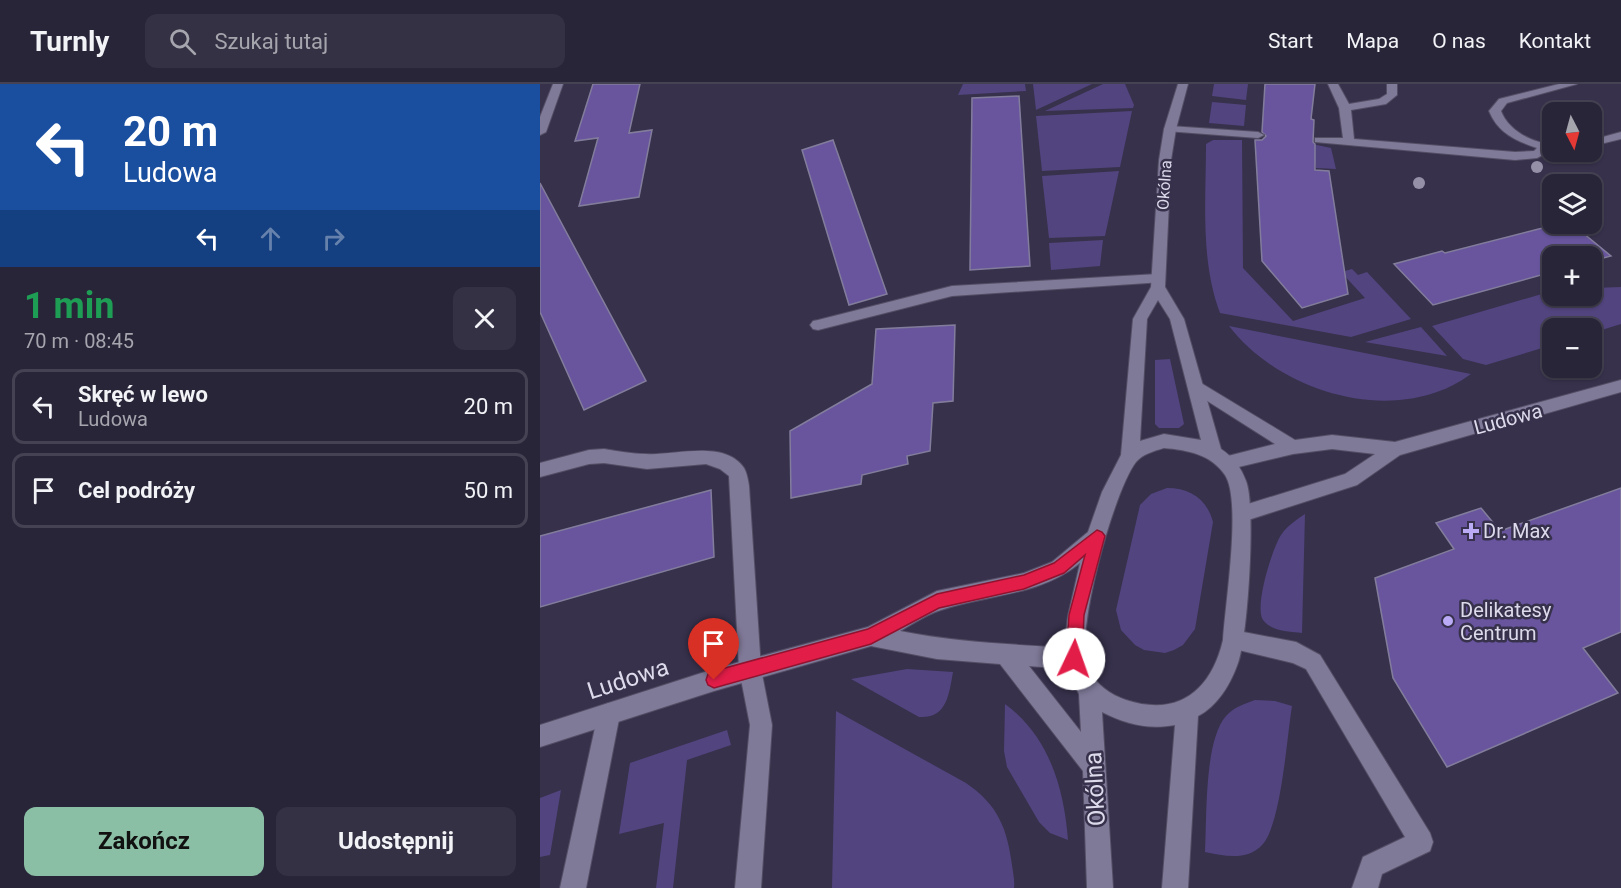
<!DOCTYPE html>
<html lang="pl">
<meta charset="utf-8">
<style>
:root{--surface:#292539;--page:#353144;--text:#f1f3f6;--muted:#a5a5ae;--line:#454253;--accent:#8abfa5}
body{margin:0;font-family:Roboto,sans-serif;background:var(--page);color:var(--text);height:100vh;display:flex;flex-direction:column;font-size:22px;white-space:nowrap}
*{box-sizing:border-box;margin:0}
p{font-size:20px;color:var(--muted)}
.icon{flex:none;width:33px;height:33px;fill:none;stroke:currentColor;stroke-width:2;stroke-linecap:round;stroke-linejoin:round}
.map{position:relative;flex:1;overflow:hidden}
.details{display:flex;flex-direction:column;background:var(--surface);width:540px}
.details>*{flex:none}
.hud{background:#1a4fa0;color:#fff;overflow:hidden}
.needle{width:39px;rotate:174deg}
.tools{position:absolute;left:1002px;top:18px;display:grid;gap:12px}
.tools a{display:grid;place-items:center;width:60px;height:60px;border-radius:12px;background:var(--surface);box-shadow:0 2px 4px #0004,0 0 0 2px var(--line);font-size:30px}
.pin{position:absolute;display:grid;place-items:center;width:51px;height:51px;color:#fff;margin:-62px -26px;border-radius:50% 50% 50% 0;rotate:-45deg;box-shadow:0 0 6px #0007}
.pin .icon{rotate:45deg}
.me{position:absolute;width:66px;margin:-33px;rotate:3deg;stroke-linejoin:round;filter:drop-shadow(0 0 4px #0008)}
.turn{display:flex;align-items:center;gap:21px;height:126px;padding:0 24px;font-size:27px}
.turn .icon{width:78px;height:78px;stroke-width:2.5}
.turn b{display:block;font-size:42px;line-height:51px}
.lanes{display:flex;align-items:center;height:57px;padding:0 24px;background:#0003;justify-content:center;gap:30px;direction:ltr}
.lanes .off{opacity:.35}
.round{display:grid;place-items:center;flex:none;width:63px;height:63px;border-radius:12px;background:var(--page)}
.summary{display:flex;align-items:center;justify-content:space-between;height:102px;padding:0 24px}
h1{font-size:36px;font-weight:700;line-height:45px;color:#1e9e55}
.button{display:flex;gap:12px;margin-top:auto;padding:12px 24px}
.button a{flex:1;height:69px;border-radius:12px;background:var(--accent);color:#111;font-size:24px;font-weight:700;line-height:69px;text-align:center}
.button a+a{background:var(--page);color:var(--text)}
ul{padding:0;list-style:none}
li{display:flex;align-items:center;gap:18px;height:75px;margin:0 12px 9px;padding:0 12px;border:3px solid var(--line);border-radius:12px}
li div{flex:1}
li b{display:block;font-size:22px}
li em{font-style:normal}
header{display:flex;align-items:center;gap:36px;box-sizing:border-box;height:84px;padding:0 30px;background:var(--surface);border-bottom:2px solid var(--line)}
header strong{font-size:28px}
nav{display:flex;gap:33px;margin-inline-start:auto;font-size:21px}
.search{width:420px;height:54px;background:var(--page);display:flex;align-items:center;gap:15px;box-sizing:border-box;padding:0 21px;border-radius:12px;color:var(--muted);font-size:22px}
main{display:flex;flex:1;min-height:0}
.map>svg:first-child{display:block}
.green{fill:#52447e}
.building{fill:#68559e;stroke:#837d9c;stroke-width:1.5}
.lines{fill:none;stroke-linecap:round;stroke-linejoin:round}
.lane-casing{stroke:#544e65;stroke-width:2}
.street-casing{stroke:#544e65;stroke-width:2}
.secondary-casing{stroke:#544e65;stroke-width:2}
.lane{fill:#807a99;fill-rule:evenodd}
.street{fill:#807a99;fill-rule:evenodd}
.secondary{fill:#807a99;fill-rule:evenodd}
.tree{fill:#9590a8}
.route{fill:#e11d48;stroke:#92132f;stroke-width:1.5}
.poi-dot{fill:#bbaaf6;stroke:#37314c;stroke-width:2}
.labels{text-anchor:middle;stroke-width:5;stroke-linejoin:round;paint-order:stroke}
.far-street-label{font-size:16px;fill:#dddaeb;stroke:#37314c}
.street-label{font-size:20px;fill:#dddaeb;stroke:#37314c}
.poi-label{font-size:20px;fill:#dddaeb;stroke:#37314c;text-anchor:start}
.near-street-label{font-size:24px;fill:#dddaeb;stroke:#37314c}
</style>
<header>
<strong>Turnly</strong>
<div class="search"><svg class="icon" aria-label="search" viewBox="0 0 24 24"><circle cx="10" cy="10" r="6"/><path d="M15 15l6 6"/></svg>Szukaj tutaj</div>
<nav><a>Start</a><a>Mapa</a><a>O nas</a><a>Kontakt</a></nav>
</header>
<main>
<section class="details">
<div class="hud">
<div class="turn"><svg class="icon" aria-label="left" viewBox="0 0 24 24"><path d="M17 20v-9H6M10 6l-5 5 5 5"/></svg><div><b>20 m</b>Ludowa</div></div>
<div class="lanes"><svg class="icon" aria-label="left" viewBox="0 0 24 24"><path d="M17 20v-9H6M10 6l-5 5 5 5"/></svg><svg class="icon off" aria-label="ahead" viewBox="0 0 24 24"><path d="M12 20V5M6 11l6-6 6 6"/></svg><svg class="icon off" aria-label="right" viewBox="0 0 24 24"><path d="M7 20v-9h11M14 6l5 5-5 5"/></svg></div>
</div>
<div class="summary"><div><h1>1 min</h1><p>70 m · 08:45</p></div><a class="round"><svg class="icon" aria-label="close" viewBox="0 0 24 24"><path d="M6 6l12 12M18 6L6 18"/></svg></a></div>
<ul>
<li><svg class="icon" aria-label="left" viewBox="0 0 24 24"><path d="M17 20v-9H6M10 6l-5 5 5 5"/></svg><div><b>Skręć w lewo</b><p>Ludowa</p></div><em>20 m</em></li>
<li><svg class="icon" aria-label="arrive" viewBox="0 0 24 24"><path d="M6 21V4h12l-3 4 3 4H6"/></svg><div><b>Cel podróży</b></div><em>50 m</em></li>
</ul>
<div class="button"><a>Zakończ</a><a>Udostępnij</a></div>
</section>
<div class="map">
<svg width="1081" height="804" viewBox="0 0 1081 804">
<rect width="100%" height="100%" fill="#37314c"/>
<path class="green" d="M 423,0 L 485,0 L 486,7 L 418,11 Z
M 493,0 L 552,0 L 496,26 Z
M 563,0 L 585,0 L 594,21 L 593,24 L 505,27 Z
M 674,0 L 708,0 L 706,16 L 672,12 Z
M 672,18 L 706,21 L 704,42 L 669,39 Z
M 592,27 L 580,83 L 502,87 L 496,32 Z
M 673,56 L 702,56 L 703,184 L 753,237 L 825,214 L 801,188 L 812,185 L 818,191 L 827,188 L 871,235 L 811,253 L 680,229 C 660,176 666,116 666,60 Z
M 772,60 L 791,64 L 796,85 L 776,84 Z
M 579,87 L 565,152 L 509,154 L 502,92 Z
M 563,156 L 560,182 L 511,186 L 509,159 Z
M 1081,203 L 1081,240 L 1052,249 L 1052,244 L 1012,244 L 1012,261 L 946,281 L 923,275 L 892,242 L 1012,207 L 1012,212 L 1052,212 L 1052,204 Z
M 689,242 L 931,290 C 858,344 741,310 689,242 Z
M 881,243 L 907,272 L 825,258 Z
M 630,275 L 644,340 L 639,344 L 619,344 L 615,340 L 615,276 Z
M 627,404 C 650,404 667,415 673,438 L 655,545 L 643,561 L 634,566 L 625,569 L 604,566 L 595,561 L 581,546 L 576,526 L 600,421 L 611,410 Z
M 765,430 L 762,549 C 750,547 732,548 723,536 C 714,523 732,465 741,451 C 747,442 756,436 765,430 Z
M 367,585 L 413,588 C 409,610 407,635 379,633 L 311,595 Z
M 715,616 L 735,617 L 752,622 C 747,652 741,742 722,761 C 707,777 685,772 665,768 C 667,733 664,657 686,632 C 694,623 704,620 715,616 Z
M 465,620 C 509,652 524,704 528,756 L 510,749 L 499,738 L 467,683 L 464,667 Z
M 296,627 L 426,699 C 458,721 467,744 472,781 C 473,789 475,797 474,804 L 292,804 Z
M 187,646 L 191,661 L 147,676 L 133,804 L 116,804 L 124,739 L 79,750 L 90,679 Z
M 21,706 L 10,771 L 0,773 L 0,714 Z"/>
<path class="building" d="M 53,0 L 100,0 L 89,49 L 112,46 L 99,113 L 39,122 L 58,54 L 35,57 Z
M 725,0 L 775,0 L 771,35 L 774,36 L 773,58 L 775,60 L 775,86 L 789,87 L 808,210 L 762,224 L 722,177 L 715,56 L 722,56 L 726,52 L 722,48 Z
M 479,12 L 490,182 L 430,186 L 432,14 Z
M 293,56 L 347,210 L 309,221 L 262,66 Z
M 0,99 L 106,297 L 44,326 L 0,228 Z
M 1018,140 L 1032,140 L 1071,172 L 1052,177 L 1052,172 L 1012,172 L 1012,188 L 893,221 L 854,180 L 902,167 L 905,169 Z
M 415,241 L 413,317 L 393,319 L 390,367 L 367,372 L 368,380 L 322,391 L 321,400 L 251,414 L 250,347 L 332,300 L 336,245 Z
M 1081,404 L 1081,548 L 1043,564 L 1078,609 L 907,683 L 853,594 L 835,494 L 914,465 L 896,439 L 941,424 L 960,447 Z
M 171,406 L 174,473 L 0,523 L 0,452 Z"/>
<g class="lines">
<g class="lane-casing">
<path id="lane" d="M 788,0 L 798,0 L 809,20 L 839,15 L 847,10 L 847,0 L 857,0 L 857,11 L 846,20 L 811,26 L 814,55 L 975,68 L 994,67 L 997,64 C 976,57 958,49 949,27 L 959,15 L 1019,0 L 1037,0 L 967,19 L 961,27 C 968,46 992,59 1012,60 L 1012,66 L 997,74 L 975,76 L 775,58 L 775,54 L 803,54 L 799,24 Z
M 630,42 L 718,48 L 724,51 L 718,54 L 626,47 L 624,45 Z
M 1081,48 L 1081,55 L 1052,62 L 1052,56 Z
M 618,190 L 625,195 L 623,198 L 412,212 L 278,246 L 273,245 L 270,241 L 273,237 L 278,236 L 412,202 Z
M 64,365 C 78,367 92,370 106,370 C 134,372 184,355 204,384 C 207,389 208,396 209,402 L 221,585 L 232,641 L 221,804 L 195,804 L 210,641 L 199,585 L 189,392 L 180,385 L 166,380 L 107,385 L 64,379 L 49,380 L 0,393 L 0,379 L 49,366 Z
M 693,546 L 756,558 L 780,571 L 890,749 L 893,758 L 890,767 L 842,790 L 838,804 L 812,804 L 823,773 L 865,753 L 766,585 L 753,579 L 686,563 L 683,556 L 686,549 Z
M 69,619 L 77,622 L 80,630 L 46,804 L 20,804 L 58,630 L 61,622 Z"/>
</g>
<g class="street-casing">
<path id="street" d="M 13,0 L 23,0 L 6,48 L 0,51 L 0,33 Z
M 656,296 L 755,356 L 792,351 L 855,358 L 1081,296 L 1081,308 L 860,371 L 817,401 L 702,438 L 695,436 L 693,430 L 695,424 L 805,390 L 835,370 L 792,365 L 753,370 L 686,386 L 680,384 L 677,379 L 680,374 L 735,360 L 650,306 L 648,302 L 650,298 Z"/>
</g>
<g class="secondary-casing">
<path id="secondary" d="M 638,0 L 648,0 L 636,45 L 631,76 L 625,203 L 644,235 L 681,365 C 693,373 701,383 706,397 C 716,421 708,552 698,579 C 691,599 678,622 658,632 L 648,804 L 622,804 L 635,641 C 608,646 586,640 562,628 L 573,804 L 547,804 L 543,687 L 460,580 L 397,575 L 331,562 L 174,607 L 0,663 L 0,641 L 174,585 L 328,543 L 397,507 L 484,489 L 512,478 L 548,448 L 562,408 L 581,371 L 593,235 L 611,203 L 619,76 L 624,45 ZM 618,216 L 630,235 L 661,356 L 624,350 L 600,357 L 607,235 ZM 624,364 C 647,366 671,370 685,391 C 702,417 685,521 683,556 C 671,607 638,633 586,616 C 571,611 555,600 548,585 C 533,553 574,406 596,378 C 603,370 614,367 624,364 ZM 540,479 L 528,532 L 524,564 C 469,560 415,558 360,547 C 373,540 387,530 401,526 C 448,510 500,512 540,479 ZM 489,582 L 526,585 L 539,610 L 541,648 Z"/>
</g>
<use href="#lane" class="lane"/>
<use href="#street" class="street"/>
<use href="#secondary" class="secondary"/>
</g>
<g class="tree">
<circle cx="997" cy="83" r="6"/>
<circle cx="879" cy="99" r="6"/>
</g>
<path class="route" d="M 557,446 L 562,448 L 565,452 L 544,531 L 542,575 L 540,581 L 534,583 L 529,581 L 526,575 L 529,531 L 545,471 L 524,489 L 484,505 L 399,524 L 331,560 L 174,604 L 168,601 L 166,596 L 168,590 L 174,587 L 328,545 L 397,510 L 484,491 L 514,479 Z"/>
<g class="poi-dot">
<path d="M928 438h6v6h6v6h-6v6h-6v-6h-6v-6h6z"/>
<circle cx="908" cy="537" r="6"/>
</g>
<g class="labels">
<g class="far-street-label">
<text transform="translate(624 101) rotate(-86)" y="6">Okólna</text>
</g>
<g class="street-label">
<text transform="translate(968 335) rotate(-15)" y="7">Ludowa</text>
</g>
<g class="poi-label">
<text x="943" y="454">Dr. Max</text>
<text x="920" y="533">Delikatesy<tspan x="920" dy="23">Centrum</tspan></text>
</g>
<g class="near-street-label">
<text transform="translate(88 595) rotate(-18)" y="8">Ludowa</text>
<text transform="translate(555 705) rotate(-93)" y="8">Okólna</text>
</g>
</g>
</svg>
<div class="tools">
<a><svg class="needle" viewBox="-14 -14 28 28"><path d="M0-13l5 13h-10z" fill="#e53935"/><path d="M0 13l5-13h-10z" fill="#a5a5ae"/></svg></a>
<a><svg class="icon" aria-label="layers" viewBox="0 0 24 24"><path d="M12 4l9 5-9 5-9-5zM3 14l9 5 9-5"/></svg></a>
<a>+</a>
<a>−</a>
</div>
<div class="pin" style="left:174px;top:596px;background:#d93025"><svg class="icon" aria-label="arrive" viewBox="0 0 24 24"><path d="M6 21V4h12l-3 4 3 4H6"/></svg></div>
<svg class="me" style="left:534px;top:575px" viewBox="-20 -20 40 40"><circle r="19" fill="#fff"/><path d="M0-13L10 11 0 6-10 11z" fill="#e11d48"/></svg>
</div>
</main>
